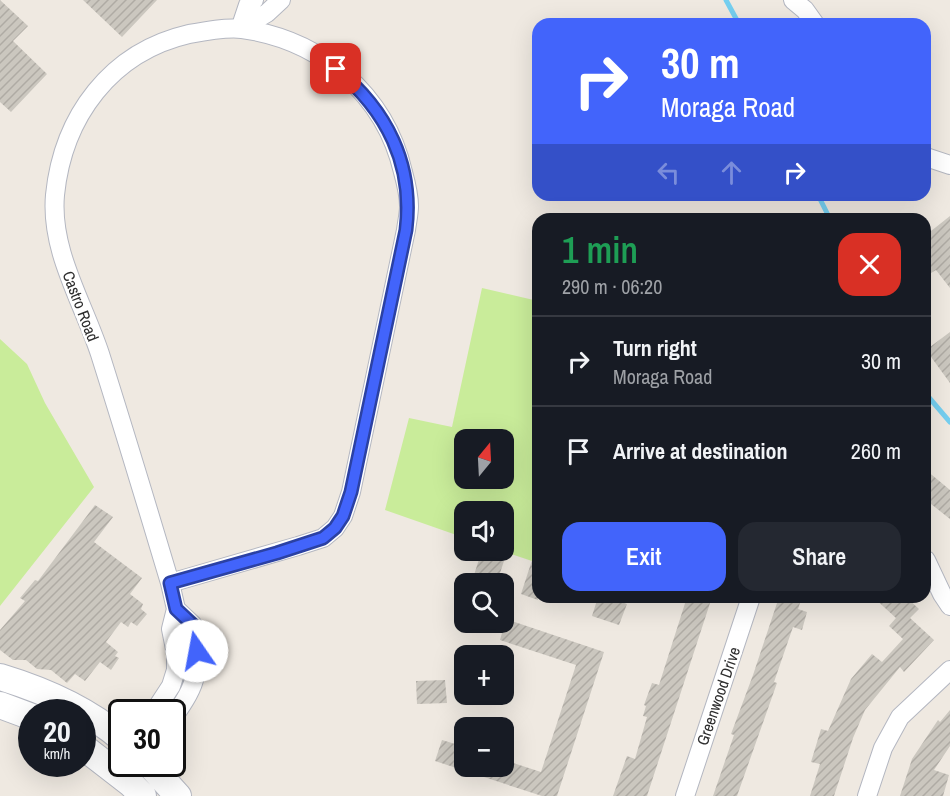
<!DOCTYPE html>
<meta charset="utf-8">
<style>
:root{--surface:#171b24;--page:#242831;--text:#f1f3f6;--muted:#9ea1a6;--line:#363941;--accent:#4264fb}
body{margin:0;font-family:"Archivo Narrow",sans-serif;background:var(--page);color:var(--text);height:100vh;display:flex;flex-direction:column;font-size:22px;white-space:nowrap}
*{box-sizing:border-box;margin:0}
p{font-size:20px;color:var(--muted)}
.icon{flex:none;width:33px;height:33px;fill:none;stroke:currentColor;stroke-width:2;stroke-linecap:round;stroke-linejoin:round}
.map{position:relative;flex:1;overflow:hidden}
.drawer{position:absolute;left:532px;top:213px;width:399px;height:390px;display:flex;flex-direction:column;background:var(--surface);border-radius:18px;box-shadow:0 6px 24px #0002}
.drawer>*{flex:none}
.guide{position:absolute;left:532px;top:18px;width:399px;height:183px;border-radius:18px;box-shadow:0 6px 24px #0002;background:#4264fb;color:#fff;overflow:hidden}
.needle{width:39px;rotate:18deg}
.buttons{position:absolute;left:454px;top:429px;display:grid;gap:12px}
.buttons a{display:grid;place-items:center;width:60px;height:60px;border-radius:12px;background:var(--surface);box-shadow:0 6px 24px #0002;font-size:30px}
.speed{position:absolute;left:18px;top:699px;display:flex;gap:12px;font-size:30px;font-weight:700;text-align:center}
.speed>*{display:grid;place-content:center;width:78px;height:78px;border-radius:50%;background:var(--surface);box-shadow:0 6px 24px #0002;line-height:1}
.speed small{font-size:15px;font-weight:400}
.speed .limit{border:3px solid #111;border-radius:9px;background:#fff;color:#111}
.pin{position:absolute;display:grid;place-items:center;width:51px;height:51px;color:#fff;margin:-26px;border-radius:12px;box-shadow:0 3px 9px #0006}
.me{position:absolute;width:66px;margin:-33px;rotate:348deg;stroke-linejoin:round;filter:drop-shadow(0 0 4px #0008)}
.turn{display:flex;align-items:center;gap:21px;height:126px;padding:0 30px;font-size:27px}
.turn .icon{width:78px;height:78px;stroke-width:2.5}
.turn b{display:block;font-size:42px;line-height:51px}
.lanes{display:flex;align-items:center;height:57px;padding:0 30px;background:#0003;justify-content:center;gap:30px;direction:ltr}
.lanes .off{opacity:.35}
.round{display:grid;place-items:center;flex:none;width:63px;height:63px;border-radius:18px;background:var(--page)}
.overview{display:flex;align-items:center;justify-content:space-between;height:102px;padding:0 30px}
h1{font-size:36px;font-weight:600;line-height:45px;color:#1e9e55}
.cta{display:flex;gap:12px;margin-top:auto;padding:12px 30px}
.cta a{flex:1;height:69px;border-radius:18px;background:var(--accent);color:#fff;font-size:24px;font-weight:600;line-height:69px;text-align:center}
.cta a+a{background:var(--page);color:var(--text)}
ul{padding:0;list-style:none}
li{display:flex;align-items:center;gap:18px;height:90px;padding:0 30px;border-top:2px solid var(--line)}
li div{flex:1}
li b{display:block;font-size:22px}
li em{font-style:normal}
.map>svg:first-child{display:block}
.pitch{fill:#c9ec9a;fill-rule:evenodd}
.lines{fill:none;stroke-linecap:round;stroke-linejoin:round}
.stream{stroke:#75cff0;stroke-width:5}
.building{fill:url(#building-hatch)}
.minor-casing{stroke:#b4b7c1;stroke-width:20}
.secondary-casing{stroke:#b4b7c1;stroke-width:28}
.minor{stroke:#fff;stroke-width:18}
.secondary{stroke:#fff;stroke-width:26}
.route-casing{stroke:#2b41a3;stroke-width:15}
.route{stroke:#4264fb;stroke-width:10}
.labels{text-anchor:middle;stroke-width:5;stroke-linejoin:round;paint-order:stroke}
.street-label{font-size:16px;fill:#2e2e2e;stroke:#fff}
</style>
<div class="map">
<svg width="950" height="796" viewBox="0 0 950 796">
<defs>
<pattern id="building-hatch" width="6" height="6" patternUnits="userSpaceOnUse" patternTransform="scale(1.5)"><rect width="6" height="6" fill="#cbc7bf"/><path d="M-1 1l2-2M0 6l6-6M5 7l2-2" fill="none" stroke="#afaba4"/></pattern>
</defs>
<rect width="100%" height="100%" fill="#efe9e1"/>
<path class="pitch" d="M 482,288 L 538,301 L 538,563 L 502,551 L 504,550 L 504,512 L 465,512 L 465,538 L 385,510 L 409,418 L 452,427 ZM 465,440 L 504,440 L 504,478 L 465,478 Z
M 0,339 L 27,364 L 45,403 L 94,487 L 0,606 Z"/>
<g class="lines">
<path class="stream" d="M 726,0 L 739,24
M 818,195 L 830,219
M 926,394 L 950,422"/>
</g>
<path class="building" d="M 0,0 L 28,26 L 13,41 L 47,74 L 11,112 L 0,102 Z
M 83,0 L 157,0 L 122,37 Z
M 950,216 L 950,288 L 936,270 L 931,273 L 926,266 L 926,235 Z
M 950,332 L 950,383 L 926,350 Z
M 926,470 L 950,490 L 950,519 L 926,500 Z
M 95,505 L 113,517 L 94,542 L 142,578 L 130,594 L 143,604 L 141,609 L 147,614 L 137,626 L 131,622 L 128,627 L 121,622 L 106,642 L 118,652 L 115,656 L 119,658 L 111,670 L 100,662 L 85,681 L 75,674 L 67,683 L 51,670 L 37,669 L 26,660 L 13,660 L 0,650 L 0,630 L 25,601 L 20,598 L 35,580 L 38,581 Z
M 536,548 L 538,548 L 538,600 L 521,594 Z
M 482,550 L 505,558 L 497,582 L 474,575 Z
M 598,597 L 608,597 L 627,604 L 619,625 L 592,616 Z
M 687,597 L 712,597 L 647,796 L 613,796 L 627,756 L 635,759 L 647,717 L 643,716 L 646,706 L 644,705 L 652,683 L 659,685 Z
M 779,597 L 802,597 L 798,609 L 807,612 L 802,630 L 793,627 L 774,682 L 777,683 L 737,796 L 713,796 L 734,735 L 731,734 L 753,675 Z
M 873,597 L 906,597 L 919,609 L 910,618 L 934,640 L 904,672 L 900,667 L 865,710 L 853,738 L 834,796 L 810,796 L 820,764 L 811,762 L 821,729 L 828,731 L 851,679 L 872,654 L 882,662 L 903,639 L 889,626 L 896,618 Z
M 506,619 L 604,652 L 557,796 L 542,796 L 435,761 L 442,740 L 465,747 L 465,766 L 504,766 L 504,760 L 541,772 L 576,665 L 500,640 Z
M 445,680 L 447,703 L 417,704 L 416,681 Z
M 950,710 L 950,746 L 934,770 L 949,775 L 943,796 L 900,796 L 912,759 L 938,720 L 940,722 Z"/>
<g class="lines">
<g class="minor-casing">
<path id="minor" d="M 793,0 L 805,10 L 815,24
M 240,29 L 267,13 L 281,0
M 240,29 L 248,5 L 254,0
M 926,157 L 950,165
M 926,560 L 942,594 L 950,606
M 154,712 L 171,686 L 176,670 L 176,654 L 171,629 L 176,609 L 170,583 C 147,506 124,430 100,354 C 83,302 50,251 55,195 C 63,116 111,52 189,34 C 205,31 226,27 242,29 C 321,40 385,94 403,172 C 406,183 409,195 409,206 C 409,214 407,222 406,230 L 351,492 L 343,516 L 335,528 L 323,538 L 298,546 L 170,583
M 172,719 C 200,680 199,672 193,625 L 176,609
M 685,796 L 751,597
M 867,796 L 883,748 L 900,717 L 950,670"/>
</g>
<g class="secondary-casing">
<path id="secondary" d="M 0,677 C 43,690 87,709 122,739
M 0,705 L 32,717
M 82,746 L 131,784 L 143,796
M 149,764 L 178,796"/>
</g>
<use href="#minor" class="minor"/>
<use href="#secondary" class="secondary"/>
</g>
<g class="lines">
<g class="route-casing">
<path id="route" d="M 197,651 L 193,625 L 176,609 L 170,583 L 277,553 L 323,538 L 335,528 L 343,516 L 351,492 L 406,230 C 414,165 387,110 336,69"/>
</g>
<use href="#route" class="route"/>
</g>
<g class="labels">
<g class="street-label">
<text transform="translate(81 306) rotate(69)" y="6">Castro Road</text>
<text transform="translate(718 696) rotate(-71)" y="6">Greenwood Drive</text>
</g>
</g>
</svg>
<div class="buttons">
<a><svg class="needle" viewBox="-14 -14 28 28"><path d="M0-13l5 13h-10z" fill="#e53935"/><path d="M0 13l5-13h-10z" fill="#9ea1a6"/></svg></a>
<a><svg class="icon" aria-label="sound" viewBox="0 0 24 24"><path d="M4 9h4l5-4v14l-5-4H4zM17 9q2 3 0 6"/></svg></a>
<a><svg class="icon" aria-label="search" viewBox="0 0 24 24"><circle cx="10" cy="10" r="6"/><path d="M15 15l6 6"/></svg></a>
<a>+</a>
<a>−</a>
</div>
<div class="speed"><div>20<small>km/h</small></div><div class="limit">30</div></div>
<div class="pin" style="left:336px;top:69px;background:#d93025"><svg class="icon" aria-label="arrive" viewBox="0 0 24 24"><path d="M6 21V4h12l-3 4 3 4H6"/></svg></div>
<svg class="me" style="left:197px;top:651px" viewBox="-20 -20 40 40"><circle r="19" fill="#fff"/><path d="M0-13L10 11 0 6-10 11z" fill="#4264fb"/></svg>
<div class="guide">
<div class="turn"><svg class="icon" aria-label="right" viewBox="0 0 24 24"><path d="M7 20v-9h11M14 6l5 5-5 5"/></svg><div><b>30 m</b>Moraga Road</div></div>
<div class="lanes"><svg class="icon off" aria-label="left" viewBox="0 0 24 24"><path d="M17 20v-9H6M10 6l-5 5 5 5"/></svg><svg class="icon off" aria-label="ahead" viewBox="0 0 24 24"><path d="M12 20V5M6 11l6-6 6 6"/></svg><svg class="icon" aria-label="right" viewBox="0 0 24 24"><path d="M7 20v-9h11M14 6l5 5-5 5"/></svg></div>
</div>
<section class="drawer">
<div class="overview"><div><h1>1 min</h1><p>290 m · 06:20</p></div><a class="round" style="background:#d93025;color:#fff"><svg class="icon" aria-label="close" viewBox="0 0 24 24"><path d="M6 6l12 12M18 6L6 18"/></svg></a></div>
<ul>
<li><svg class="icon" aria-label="right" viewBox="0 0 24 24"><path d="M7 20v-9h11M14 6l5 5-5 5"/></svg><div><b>Turn right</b><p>Moraga Road</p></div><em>30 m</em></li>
<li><svg class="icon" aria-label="arrive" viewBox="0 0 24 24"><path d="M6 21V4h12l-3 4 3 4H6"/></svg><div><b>Arrive at destination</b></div><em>260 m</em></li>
</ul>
<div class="cta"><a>Exit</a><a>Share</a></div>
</section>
</div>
